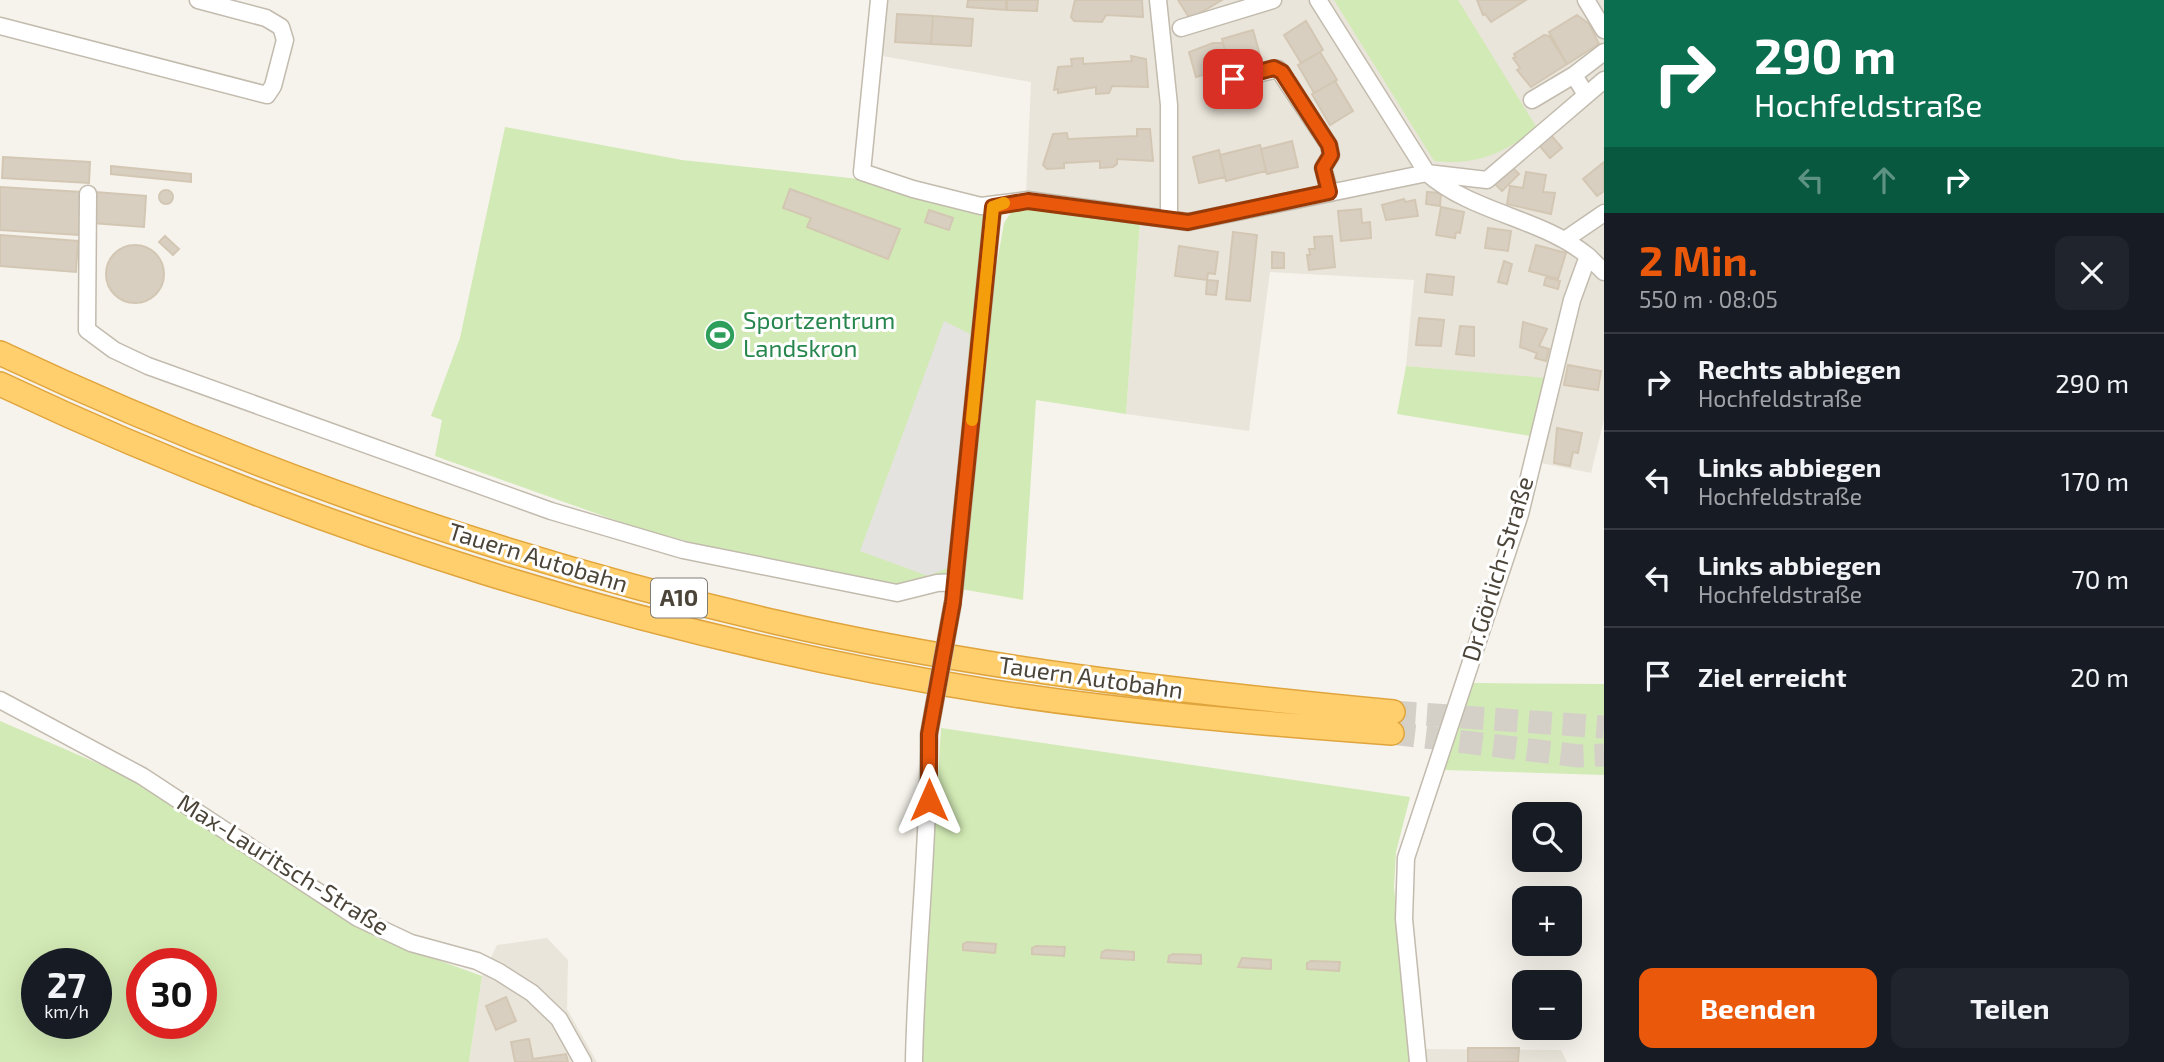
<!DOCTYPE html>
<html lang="de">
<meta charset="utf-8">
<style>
:root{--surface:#171b24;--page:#20242c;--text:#f1f3f6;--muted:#9ea1a6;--line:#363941;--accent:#ea580c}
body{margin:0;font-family:"Exo 2",sans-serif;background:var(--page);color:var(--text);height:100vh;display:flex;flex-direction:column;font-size:26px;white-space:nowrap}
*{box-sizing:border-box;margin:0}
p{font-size:23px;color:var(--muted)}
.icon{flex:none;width:38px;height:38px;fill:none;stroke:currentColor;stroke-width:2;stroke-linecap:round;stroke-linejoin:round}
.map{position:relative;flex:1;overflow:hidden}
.sheet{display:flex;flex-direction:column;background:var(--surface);width:560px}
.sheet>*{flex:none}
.top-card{background:#0b6e4f;color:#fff;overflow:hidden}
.fabs{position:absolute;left:1512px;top:802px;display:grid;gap:14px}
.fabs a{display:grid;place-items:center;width:70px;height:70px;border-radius:14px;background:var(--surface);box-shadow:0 7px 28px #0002;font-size:35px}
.speed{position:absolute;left:21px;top:948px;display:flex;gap:14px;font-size:35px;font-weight:700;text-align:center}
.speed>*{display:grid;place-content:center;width:91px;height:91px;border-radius:50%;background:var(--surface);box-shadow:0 7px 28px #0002;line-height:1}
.speed small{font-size:18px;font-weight:400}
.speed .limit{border:10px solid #d22;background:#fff;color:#111}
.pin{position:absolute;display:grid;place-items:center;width:60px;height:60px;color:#fff;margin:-30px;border-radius:14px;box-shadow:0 4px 10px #0006}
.me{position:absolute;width:77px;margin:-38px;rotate:0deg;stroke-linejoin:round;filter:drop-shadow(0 0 5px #0008)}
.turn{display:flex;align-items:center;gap:24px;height:147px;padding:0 35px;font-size:32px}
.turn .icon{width:91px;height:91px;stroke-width:2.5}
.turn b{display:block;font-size:49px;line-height:60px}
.lanes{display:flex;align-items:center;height:66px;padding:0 35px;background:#0003;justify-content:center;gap:35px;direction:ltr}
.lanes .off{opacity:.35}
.round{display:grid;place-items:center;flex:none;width:74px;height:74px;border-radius:14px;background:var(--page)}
.overview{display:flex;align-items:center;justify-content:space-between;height:119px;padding:0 35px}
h1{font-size:42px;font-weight:700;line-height:52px;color:var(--accent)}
.action{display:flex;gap:14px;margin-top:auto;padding:14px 35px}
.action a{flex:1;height:80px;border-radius:14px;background:var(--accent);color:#fff;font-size:28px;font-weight:700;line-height:80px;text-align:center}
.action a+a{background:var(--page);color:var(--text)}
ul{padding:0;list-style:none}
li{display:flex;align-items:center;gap:21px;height:98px;padding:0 35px;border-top:2px solid var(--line)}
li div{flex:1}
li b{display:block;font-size:26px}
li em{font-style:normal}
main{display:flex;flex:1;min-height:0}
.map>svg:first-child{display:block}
.residential{fill:#eae5da}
.green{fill:#d2eab5;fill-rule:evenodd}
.parking{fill:#e5e3e0}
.building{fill:#d8cfc1;stroke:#d3c7b4;stroke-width:2}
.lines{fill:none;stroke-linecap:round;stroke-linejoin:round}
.highway-tunnel{stroke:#d4d0c8;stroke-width:23;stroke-dasharray:23 11;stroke-linecap:butt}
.minor-casing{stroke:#c2bbae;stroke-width:19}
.highway-casing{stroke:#e0a43c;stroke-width:26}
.minor{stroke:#fff;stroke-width:16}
.highway{stroke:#ffcf6e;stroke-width:23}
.minor-bridge-casing{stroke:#c2bbae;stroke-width:19;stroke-linecap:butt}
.minor-bridge{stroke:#fff;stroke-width:16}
.route-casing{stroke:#983908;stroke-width:18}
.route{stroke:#ea580c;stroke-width:12}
.slow{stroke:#f59e0b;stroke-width:12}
.labels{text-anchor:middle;stroke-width:6;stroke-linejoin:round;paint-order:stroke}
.shield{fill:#fff;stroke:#817c74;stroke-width:2}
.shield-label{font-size:23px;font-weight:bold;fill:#4b4439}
.leisure-label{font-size:24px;fill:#27864d;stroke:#fff;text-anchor:start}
.street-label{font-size:24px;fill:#4b4439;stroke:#fff}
</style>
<main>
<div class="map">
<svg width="1604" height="1062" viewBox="0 0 1604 1062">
<rect width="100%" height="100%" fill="#f6f3ec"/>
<path class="residential" d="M 887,0 L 1604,0 L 1604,420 L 1591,473 L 1536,462 L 1556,380 L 1406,366 L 1414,280 L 1270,272 L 1249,431 L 1126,414 L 1140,223 L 1026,195 L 1031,82 L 882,56 Z
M 547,938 L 568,960 L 567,1009 L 597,1062 L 469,1062 L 482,976 L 497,945 Z
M 1425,1049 L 1561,1050 L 1567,1062 L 1420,1062 Z"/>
<path class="green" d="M 1334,0 L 1458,0 L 1537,128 C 1504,153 1477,166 1434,161 Z
M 505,127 L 682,160 L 859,179 L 992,214 L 953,567 L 936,581 L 906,585 L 747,557 L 637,528 L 435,456 L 442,420 L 431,416 L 460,338 Z
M 1024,207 L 1140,222 L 1126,414 L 1036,400 L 1023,600 L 961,589 L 979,366 L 1004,223 L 1012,211 Z
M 1406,366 L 1546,378 L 1530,436 L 1397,414 Z
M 1473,683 L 1604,684 L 1604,775 L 1444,770 Z
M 0,721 L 141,782 L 377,938 L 482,976 L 469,1062 L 0,1062 ZM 37,964 L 96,964 L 96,1024 L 37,1024 ZM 142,964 L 201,964 L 201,1024 L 142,1024 Z
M 941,728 L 1410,797 L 1396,852 L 1394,887 L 1410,1062 L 921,1062 Z"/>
<path class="parking" d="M 944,321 L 970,334 L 952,556 L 950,567 L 928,576 L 860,551 Z"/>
<path class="building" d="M 968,0 L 1006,0 L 1006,10 L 967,7 Z
M 1007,0 L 1038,0 L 1037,11 L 1007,10 Z
M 1075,0 L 1142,0 L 1143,17 L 1106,15 L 1102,22 L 1074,21 L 1071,17 Z
M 1178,0 L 1222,0 L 1190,19 Z
M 1477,0 L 1526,0 L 1491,22 L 1485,14 L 1483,15 Z
M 897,14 L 933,16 L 931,44 L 895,42 Z
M 1577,15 L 1589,24 L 1599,44 L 1567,64 L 1549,32 Z
M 933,16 L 973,19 L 971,46 L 931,44 Z
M 1306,21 L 1323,50 L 1301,63 L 1284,35 Z
M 1253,30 L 1260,55 L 1228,63 L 1222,39 Z
M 1544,35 L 1549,36 L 1567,64 L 1531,87 L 1517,70 L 1520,68 L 1513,58 L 1516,57 L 1514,54 Z
M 1213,43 L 1223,43 L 1230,67 L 1196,77 L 1189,52 Z
M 1320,52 L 1337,80 L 1314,93 L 1298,65 Z
M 1131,56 L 1146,59 L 1148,87 L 1112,86 L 1109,93 L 1096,94 L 1096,87 L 1058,93 L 1058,89 L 1054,90 L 1058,67 L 1072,66 L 1071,59 L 1083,58 L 1083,64 L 1132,61 Z
M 1335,81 L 1353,111 L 1330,125 L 1312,94 Z
M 1137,129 L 1150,129 L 1153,161 L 1117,159 L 1117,164 L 1113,167 L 1100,168 L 1100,161 L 1064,163 L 1064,168 L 1047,169 L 1043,165 L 1053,134 L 1067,133 L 1068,139 L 1137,136 Z
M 1551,135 L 1562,148 L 1550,158 L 1539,145 Z
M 1292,141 L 1298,167 L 1267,174 L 1261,149 Z
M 1260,145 L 1266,171 L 1226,181 L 1220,155 Z
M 1219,150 L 1225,177 L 1199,183 L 1193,157 Z
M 3,157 L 90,162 L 89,183 L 2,178 Z
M 1604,162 L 1604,191 L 1597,196 L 1583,179 Z
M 111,166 L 191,174 L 191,182 L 111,174 Z
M 1512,167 L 1519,174 L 1502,191 L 1495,184 Z
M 1526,172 L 1546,175 L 1543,192 L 1555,193 L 1551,214 L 1507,204 L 1510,186 L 1523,188 Z
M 0,187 L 82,192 L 79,235 L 0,230 Z
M 790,189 L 900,229 L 888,259 L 807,227 L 811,218 L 783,208 Z
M159 197a7 7 0 1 1 14 0a7 7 0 1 1-14 0Z
M 95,192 L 146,196 L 144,227 L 92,223 Z
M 1427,192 L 1441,193 L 1440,206 L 1426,204 Z
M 1404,199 L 1405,202 L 1415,200 L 1418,216 L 1386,220 L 1382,205 Z
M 1441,207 L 1464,212 L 1460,233 L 1456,232 L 1455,238 L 1436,235 Z
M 1361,209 L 1362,223 L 1370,222 L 1371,238 L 1341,241 L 1338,211 Z
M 929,210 L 953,218 L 949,230 L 925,222 Z
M 1488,228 L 1511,231 L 1508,251 L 1485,248 Z
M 1233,232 L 1257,235 L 1250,301 L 1226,299 Z
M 0,235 L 78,241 L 76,272 L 0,266 Z
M 165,236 L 179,249 L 173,255 L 159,242 Z
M 1332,236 L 1335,267 L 1309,270 L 1307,255 L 1310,255 L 1309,249 L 1315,249 L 1314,237 Z
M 1536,245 L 1566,253 L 1558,279 L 1529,271 Z
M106 274a29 29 0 1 1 58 0a29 29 0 1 1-58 0Z
M 1179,246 L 1218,252 L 1215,274 L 1208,273 L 1207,280 L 1175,276 Z
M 1272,252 L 1284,253 L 1284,268 L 1272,268 Z
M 1504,261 L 1512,264 L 1507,284 L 1498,282 Z
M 1427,274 L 1454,277 L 1452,295 L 1425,292 Z
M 1546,277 L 1560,281 L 1558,289 L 1544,285 Z
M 1207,280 L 1218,281 L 1216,295 L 1206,294 Z
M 1419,318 L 1444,320 L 1441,346 L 1416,345 Z
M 1523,322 L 1547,329 L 1539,346 L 1549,349 L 1546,361 L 1535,358 L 1537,353 L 1520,347 Z
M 1460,326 L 1474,327 L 1474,356 L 1456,354 Z
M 1568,365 L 1601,371 L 1598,390 L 1564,385 Z
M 1557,428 L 1582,433 L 1578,453 L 1573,452 L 1570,466 L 1554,463 Z
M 967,942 L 996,944 L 995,953 L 963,950 L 963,944 Z
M 1036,946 L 1065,947 L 1064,956 L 1032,954 L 1032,948 Z
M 1106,950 L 1134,952 L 1134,960 L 1101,958 L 1102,952 Z
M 1173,954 L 1201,955 L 1201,964 L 1168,962 L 1169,956 Z
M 1242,958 L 1271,960 L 1271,969 L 1238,967 Z
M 1311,961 L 1340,962 L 1339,971 L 1307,969 L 1307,963 Z
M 506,997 L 516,1021 L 496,1030 L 486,1006 Z
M 529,1039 L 533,1059 L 566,1054 L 568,1062 L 515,1062 L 511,1042 Z
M 1468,1048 L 1519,1048 L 1518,1062 L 1468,1062 Z"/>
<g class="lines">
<path class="highway-tunnel" d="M 1393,712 L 1604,727
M 1392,733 L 1579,756 L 1604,755"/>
<g class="minor-casing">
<path id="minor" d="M 879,0 L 862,172 L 913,189 L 981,206 L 1028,200 L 1188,222 L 1427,173 L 1487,180 L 1604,80
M 1158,0 L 1169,105 L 1169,219
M 1318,0 L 1427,173 C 1474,214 1540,217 1588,256 L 1572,300 L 1520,514 L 1406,858 L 1404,919 L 1418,1062
M 1586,0 L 1604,30
M 0,26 L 267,95 L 273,86 L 285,40 L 281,27 L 266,18 L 198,0
M 1181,28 L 1273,0
M 1215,84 L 1278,69 L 1329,145 L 1331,155 L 1323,168 L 1330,193
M 1586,95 L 1574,75 L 1604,52
M 1532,100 L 1574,75
M 88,194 L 87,330 L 114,350 L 148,366 L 551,511 L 683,550 L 897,593 L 937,583 L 955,582
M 1566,239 L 1604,213
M 1588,256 L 1604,272
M 954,593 L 993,207
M 0,700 L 142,776 L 358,918 L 411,943 L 477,961 L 499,972 L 532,993 L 559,1019 L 583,1062
M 914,1062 C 916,952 929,844 929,734"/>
</g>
<g class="highway-casing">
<path id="highway" d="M 0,353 C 248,470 508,560 775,622 C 978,669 1185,692 1393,712
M 0,384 C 307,529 652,638 988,691 C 1122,712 1256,723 1392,733"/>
</g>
<use href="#minor" class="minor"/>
<use href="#highway" class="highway"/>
<g class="minor-bridge-casing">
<path id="minor-bridge" d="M 929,734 L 953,602"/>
</g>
<use href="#minor-bridge" class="minor-bridge"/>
</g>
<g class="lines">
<g class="route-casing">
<path id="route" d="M 929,800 L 929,734 L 953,602 L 993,207 L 1028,201 L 1188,222 L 1329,192 L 1323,168 L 1331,155 L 1329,145 L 1282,72 L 1274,68 L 1233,79"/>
</g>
<use href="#route" class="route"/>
<path class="slow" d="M 972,420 L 993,207 L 1004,203"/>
</g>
<defs>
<g id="stadium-disc" transform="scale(1.575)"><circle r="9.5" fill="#2e9e5b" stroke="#fff"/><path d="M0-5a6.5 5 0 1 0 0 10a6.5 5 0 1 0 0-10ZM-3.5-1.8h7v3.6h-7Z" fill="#fff"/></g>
</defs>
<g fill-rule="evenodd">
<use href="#stadium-disc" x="720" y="335"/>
</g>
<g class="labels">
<rect class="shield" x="651" y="578.5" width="56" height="39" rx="5"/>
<g class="shield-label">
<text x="679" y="606">A10</text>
</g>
<g class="leisure-label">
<text x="743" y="329">Sportzentrum<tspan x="743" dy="28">Landskron</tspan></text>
</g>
<g class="street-label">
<text transform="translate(538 558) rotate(17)" y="8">Tauern Autobahn</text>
<text transform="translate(1498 569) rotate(-73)" y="8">Dr.Görlich-Straße</text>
<text transform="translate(1091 678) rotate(8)" y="8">Tauern Autobahn</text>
<text transform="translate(283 865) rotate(32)" y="8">Max-Lauritsch-Straße</text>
</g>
</g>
</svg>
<div class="fabs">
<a><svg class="icon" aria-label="search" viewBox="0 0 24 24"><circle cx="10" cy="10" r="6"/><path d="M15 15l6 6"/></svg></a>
<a>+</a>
<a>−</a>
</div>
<div class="speed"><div>27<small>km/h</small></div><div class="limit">30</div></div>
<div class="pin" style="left:1233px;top:79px;background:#d93025"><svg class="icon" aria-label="arrive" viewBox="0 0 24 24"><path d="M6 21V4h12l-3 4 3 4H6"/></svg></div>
<svg class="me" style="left:929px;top:800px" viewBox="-20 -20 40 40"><path d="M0-17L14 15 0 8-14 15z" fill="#ea580c" stroke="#fff" stroke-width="4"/></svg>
</div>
<section class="sheet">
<div class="top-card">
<div class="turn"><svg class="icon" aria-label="right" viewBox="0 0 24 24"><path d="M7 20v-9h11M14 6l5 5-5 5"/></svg><div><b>290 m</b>Hochfeldstraße</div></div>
<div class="lanes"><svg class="icon off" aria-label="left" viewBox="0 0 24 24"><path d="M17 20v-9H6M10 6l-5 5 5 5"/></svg><svg class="icon off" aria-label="ahead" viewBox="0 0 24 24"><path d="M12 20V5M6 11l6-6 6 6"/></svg><svg class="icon" aria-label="right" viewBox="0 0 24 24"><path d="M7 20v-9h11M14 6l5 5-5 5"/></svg></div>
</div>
<div class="overview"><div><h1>2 Min.</h1><p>550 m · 08:05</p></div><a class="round"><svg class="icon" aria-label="close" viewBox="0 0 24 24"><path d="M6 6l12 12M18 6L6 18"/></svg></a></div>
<ul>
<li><svg class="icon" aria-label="right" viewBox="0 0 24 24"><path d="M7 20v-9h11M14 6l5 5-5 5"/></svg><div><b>Rechts abbiegen</b><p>Hochfeldstraße</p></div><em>290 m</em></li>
<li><svg class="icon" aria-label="left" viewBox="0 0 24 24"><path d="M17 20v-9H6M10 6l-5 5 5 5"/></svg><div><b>Links abbiegen</b><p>Hochfeldstraße</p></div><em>170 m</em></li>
<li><svg class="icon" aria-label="left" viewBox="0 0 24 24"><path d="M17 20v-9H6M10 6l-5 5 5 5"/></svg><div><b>Links abbiegen</b><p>Hochfeldstraße</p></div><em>70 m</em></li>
<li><svg class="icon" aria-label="arrive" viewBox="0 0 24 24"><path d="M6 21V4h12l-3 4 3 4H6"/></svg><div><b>Ziel erreicht</b></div><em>20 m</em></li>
</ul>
<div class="action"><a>Beenden</a><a>Teilen</a></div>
</section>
</main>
